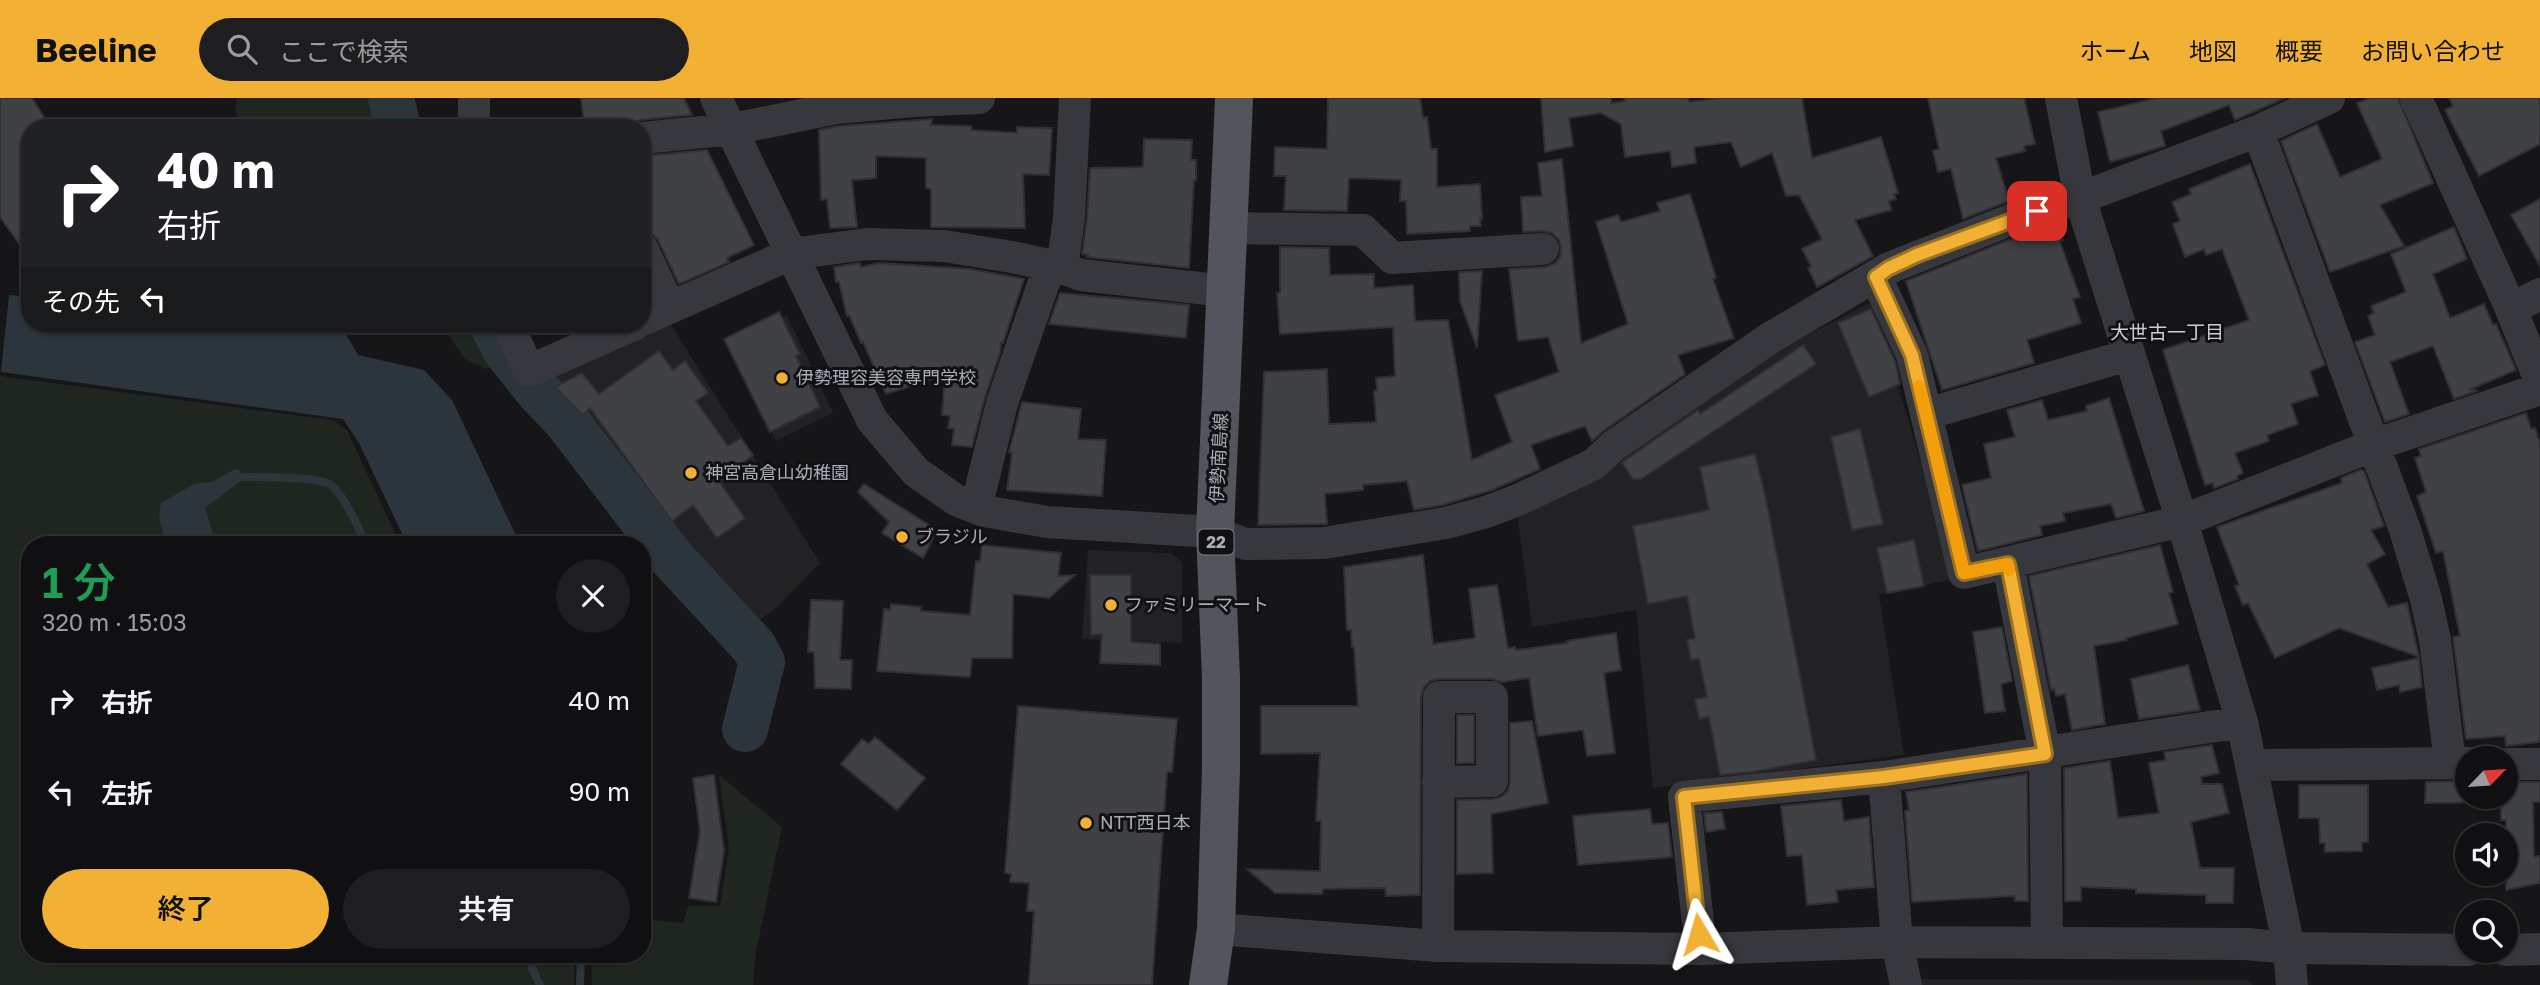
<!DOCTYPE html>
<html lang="ja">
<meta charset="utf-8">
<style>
:root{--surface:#101012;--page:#1e1e20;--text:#f1f3f6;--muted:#9c9d9f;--line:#303032;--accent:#f2b134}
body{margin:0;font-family:"Golos Text","Noto Sans JP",sans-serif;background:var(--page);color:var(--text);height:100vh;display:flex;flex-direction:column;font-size:26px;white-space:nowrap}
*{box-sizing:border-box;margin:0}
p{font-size:23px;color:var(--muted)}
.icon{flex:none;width:38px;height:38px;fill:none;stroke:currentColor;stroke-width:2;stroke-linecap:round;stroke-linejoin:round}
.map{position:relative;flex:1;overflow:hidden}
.drawer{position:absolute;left:21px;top:438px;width:630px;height:427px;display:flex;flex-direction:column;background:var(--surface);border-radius:28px;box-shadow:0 2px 5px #0004,0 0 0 2px var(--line)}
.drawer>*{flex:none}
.top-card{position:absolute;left:21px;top:21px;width:630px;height:214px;border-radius:28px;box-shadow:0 2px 5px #0004,0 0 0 2px var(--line);background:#202124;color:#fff;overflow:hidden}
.needle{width:46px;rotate:65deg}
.fabs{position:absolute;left:2455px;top:648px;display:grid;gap:14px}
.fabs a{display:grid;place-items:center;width:63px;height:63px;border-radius:50%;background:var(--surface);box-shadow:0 2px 5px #0004,0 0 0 2px var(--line);font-size:35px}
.pin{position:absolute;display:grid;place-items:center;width:60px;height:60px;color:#fff;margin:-30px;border-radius:14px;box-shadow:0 4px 10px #0006}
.me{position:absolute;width:77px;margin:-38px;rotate:353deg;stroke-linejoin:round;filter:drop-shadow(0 0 5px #0008)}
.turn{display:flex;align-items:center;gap:24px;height:147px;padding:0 21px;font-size:32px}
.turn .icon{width:91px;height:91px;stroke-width:2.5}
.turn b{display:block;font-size:49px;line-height:60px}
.then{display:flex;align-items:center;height:66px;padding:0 21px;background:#0003;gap:14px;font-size:26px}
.round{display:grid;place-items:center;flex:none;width:74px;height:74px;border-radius:37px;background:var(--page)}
.summary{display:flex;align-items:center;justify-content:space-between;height:119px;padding:0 21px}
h1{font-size:42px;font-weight:600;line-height:52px;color:#1e9e55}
.primary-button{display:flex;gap:14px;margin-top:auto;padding:14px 21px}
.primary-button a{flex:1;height:80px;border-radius:42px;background:var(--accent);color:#111;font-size:28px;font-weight:600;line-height:80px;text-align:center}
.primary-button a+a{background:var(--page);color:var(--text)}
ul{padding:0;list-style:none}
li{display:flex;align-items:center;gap:21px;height:91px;padding:0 21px}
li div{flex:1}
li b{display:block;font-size:26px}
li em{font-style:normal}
header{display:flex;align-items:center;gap:42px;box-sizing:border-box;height:98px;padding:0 35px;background:var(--accent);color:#111}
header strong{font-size:33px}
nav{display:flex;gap:38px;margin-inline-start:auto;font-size:24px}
.search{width:490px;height:63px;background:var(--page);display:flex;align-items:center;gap:18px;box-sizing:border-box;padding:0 24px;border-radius:38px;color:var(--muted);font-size:26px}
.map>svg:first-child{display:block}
.built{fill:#222225}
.green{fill:#1e261f}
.water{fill:#2c353c}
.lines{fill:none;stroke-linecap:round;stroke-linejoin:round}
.stream{stroke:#2c353c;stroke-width:8}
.river{stroke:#2c353c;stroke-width:46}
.building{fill:#404145;stroke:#303034;stroke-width:2}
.minor{stroke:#37383d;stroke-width:32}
.major{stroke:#53555c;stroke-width:38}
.route-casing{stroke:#9d7322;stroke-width:18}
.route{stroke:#f2b134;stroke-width:12}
.slow{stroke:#f59e0b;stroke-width:12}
.poi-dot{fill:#f2b134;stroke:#111113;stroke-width:2.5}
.labels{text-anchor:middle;stroke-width:6;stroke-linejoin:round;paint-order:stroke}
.shield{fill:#111113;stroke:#7b7e86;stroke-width:2}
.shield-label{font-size:16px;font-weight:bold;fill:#a8adb8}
.poi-label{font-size:18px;fill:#a8adb8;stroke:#111113;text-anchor:start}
.street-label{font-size:18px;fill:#a8adb8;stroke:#111113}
.neighbourhood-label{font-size:19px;fill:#c9ccd4;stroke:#111113}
</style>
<header>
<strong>Beeline</strong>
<div class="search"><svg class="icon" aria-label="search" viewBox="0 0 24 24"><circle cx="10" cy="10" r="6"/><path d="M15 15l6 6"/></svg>ここで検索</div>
<nav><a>ホーム</a><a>地図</a><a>概要</a><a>お問い合わせ</a></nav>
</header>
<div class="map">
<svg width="2540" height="887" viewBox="0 0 2540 887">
<rect width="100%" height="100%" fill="#161618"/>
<path class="built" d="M 1873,203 L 1955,481 L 1879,496 L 1904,657 L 1653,690 L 1636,512 L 1532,529 L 1517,414 L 1782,250 Z
M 787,217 L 833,315 L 776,343 L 730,245 Z
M 670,225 L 820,465 L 776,510 L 748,531 L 542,285 Z
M 1088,452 L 1171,455 L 1182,464 L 1182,545 L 1082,541 Z
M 1915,881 L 2247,882 L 2253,887 L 1915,887 Z"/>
<path class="green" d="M 237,0 L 383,0 L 389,30 L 240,30 L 235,11 Z
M 441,226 L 483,226 L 497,256 L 496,268 L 485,271 L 465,261 Z
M 0,278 L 332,322 L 347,332 L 400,446 L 30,446 L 30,856 L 574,856 L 574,887 L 0,887 Z
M 719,677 L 782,729 L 756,853 L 753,887 L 592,887 L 591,856 L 642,856 L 642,821 L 683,825 L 688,808 L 720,808 L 729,749 Z"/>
<path class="water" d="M 9,197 L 30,199 L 30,226 L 340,226 L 358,257 L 424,272 L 452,302 L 520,446 L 407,446 L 359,345 L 343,321 L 1,274 Z
M 235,371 L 239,372 L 242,382 L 205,410 L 216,446 L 166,446 L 159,420 L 161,405 L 194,386 L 212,384 Z"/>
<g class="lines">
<path class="stream" d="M 242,379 C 262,379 313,378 329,386 C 342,392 360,433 366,446
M 535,856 L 532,870 L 540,887
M 580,887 L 581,856"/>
<path class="river" d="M 391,0 L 398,30
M 492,226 L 506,253 L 538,293 L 565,321 L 671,459 L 754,549 L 762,564 L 745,631"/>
</g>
<path class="building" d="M 0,0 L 32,0 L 51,30 L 30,30 L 30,161 L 0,119 Z
M 581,0 L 684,0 L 692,17 L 640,22 L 629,28 L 610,28 L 610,21 L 584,23 Z
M 1328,0 L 1420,0 L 1423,20 L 1427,19 L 1431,51 L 1437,51 L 1437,89 L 1480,86 L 1482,121 L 1480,120 L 1481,128 L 1470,128 L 1470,133 L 1407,136 L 1406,103 L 1400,103 L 1401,82 L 1349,80 L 1347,113 L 1284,112 L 1286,78 L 1274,78 L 1275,49 L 1327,51 Z
M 1541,0 L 1611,0 L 1611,5 L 1625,3 L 1624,0 L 1688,0 L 1689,4 L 1718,0 L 1802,0 L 1812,60 L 1881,39 L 1898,95 L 1894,96 L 1896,101 L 1889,103 L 1891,112 L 1855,122 L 1873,158 L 1817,189 L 1808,170 L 1811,168 L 1802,151 L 1822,141 L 1799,97 L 1786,98 L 1772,55 L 1741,69 L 1731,44 L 1694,49 L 1696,65 L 1672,69 L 1670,53 L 1625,59 L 1621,26 L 1601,15 L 1569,20 L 1573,48 L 1545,54 Z
M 1928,0 L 2024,0 L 2035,46 L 2024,48 L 2025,53 L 1996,60 L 2009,103 L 1963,121 L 1951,71 L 1938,74 L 1933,53 L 1939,51 Z
M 2157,0 L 2285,0 L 2235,22 L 2229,7 L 2161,33 L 2165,48 L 2110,64 L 2098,14 Z
M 2370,0 L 2398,0 L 2433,85 L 2380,107 L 2404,148 L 2330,174 L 2281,43 L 2317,26 L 2340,79 L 2382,61 L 2357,5 Z
M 2449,0 L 2540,0 L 2540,46 L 2479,78 L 2445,12 L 2453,8 Z
M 932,21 L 931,27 L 971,28 L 971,32 L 1017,35 L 1017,29 L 1052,30 L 1049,77 L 1023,76 L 1025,130 L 931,129 L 931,91 L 926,90 L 926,60 L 876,58 L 876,80 L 852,82 L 857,129 L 830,130 L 827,101 L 821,102 L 819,32 L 839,28 Z
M 1144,41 L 1192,42 L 1191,62 L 1196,62 L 1196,82 L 1194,82 L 1189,170 L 1087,159 L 1088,157 L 1082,156 L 1087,121 L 1090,70 L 1143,69 Z
M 707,52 L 754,147 L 727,160 L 729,164 L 679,186 L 658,142 L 652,135 L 642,132 L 642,58 Z
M 1562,61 L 1581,245 L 1628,226 L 1596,124 L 1618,117 L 1621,124 L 1660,113 L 1657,105 L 1690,96 L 1716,180 L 1713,181 L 1734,240 L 1678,257 L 1685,276 L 1603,333 L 1592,343 L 1585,328 L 1531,347 L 1540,371 L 1492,392 L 1442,407 L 1414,412 L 1407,383 L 1363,387 L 1363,392 L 1325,396 L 1327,426 L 1258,427 L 1264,274 L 1327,271 L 1329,326 L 1376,324 L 1374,293 L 1377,292 L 1376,280 L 1395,278 L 1393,229 L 1280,236 L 1277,195 L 1280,195 L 1280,149 L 1329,150 L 1330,177 L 1374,176 L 1374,190 L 1413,187 L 1415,223 L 1448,222 L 1472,362 L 1512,344 L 1495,297 L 1559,274 L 1548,239 L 1518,243 L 1509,171 L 1545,169 L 1554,166 L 1560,159 L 1561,151 L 1559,142 L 1552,135 L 1542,133 L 1523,134 L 1521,99 L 1542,98 L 1538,65 Z
M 2250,66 L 2325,267 L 2310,273 L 2318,297 L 2291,306 L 2298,326 L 2267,337 L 2269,343 L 2235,355 L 2243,375 L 2237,378 L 2238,381 L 2214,390 L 2213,385 L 2205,387 L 2163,252 L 2249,222 L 2222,151 L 2206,157 L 2204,151 L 2185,159 L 2173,126 L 2180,123 L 2172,104 L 2191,96 L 2189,91 Z
M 2540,101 L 2540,168 L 2511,117 Z
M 2058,126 L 2063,142 L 2060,144 L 2080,199 L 2073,201 L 2081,225 L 2027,242 L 2034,265 L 1942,292 L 1906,183 L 2021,137 Z
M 2454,129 L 2467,161 L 2433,176 L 2450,220 L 2484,206 L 2493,227 L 2496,226 L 2516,272 L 2471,291 L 2477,293 L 2454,301 L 2433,248 L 2390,264 L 2409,316 L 2385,324 L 2355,244 L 2375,237 L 2368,218 L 2374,215 L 2371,208 L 2406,194 L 2391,156 Z
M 860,165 L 861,169 L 879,165 L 970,171 L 1024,181 L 1003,245 L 1001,245 L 1000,255 L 985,299 L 972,349 L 952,347 L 954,331 L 948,330 L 950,318 L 942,317 L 945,277 L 886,296 L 863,244 L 861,245 L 849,217 L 847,218 L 839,184 L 836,184 L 834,169 Z
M 1482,173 L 1477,250 L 1460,203 L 1459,174 Z
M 1060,195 L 1189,207 L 1186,240 L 1049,226 Z
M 1871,211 L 1895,263 L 1900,286 L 1869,299 L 1838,225 Z
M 779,214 L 800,256 L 796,258 L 820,309 L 770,334 L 724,241 Z
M 1803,247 L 1816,266 L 1641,381 L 1633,381 L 1622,365 L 1625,362 L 1698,312 L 1700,316 Z
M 659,253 L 673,272 L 685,263 L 708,295 L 696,303 L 728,348 L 741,340 L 753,357 L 719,383 L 745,420 L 717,440 L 693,407 L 672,423 L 590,310 L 583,317 L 555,289 L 582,275 L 599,296 Z
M 2109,300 L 2144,413 L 2116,420 L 2111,406 L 2063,415 L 2065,423 L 2040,428 L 2042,437 L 1978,453 L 1962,387 L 1991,380 L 1984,346 L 2015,339 L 2007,312 L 2042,302 L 2048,322 L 2087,313 L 2086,308 Z
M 1022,304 L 1081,311 L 1078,341 L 1106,342 L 1102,398 L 1007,392 L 1012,355 L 1009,354 Z
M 2526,315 L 2531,331 L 2535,330 L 2540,345 L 2540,644 L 2506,648 L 2505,638 L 2466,641 L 2453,539 L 2460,538 L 2443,453 L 2436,455 L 2417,398 L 2426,394 L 2415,360 L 2421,358 L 2419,351 Z
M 1860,331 L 1883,426 L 1852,432 L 1831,339 Z
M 1755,356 L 1766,401 L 1816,662 L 1752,674 L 1720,677 L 1709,619 L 1699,621 L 1695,601 L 1707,599 L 1699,560 L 1691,562 L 1687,542 L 1695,540 L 1687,498 L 1648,506 L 1633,428 L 1709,412 L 1700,369 Z
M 2360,372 L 2364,373 L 2384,428 L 2371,432 L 2385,456 L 2367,466 L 2388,509 L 2407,505 L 2419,559 L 2339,530 L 2275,560 L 2248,505 L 2243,507 L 2235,488 L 2239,487 L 2217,429 L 2342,385 L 2341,380 Z
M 864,386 L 937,432 L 923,460 L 882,435 L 889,424 L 858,394 Z
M 1914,442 L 1924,488 L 1887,495 L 1877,450 Z
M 982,447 L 1061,455 L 1058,478 L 1075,477 L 1049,500 L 1013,496 L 1012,560 L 972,560 L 970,579 L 877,573 L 884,511 L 890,512 L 891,506 L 921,509 L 921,513 L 970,517 L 976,463 L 980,464 Z
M 2160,447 L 2173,494 L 2169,495 L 2178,526 L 2126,540 L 2127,542 L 2094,548 L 2105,626 L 2072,632 L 2065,596 L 2056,598 L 2054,591 L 2051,592 L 2029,478 Z
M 1423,457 L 1433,546 L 1475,540 L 1469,491 L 1497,487 L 1508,550 L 1515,549 L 1516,552 L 1568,545 L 1567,543 L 1616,535 L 1621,572 L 1604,575 L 1615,655 L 1587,658 L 1583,632 L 1538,638 L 1529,580 L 1502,584 L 1492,581 L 1439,581 L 1430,583 L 1424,589 L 1421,599 L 1420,797 L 1386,798 L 1385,790 L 1323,791 L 1322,796 L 1275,795 L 1247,771 L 1320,773 L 1321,723 L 1316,723 L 1320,655 L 1261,656 L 1261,608 L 1358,608 L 1354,549 L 1352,549 L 1351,532 L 1347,532 L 1344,469 Z
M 1090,477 L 1131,477 L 1131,544 L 1160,546 L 1160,567 L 1100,565 L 1102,536 L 1091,537 Z
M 811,502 L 843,503 L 840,562 L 852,562 L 851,591 L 815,590 L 814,554 L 808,554 Z
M 2002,529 L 2012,583 L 2001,586 L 2005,613 L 1985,615 L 1973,534 Z
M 2419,560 L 2422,589 L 2400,594 L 2399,587 L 2377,592 L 2372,570 Z
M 2188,567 L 2200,612 L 2139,621 L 2131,581 Z
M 1018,608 L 1177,621 L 1172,674 L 1167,674 L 1152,887 L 1029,887 L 1034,813 L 1027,813 L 1029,785 L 1010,784 L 1011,776 L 1005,775 Z
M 1457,617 L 1474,617 L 1474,665 L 1457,665 Z
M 1532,623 L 1548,705 L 1491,716 L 1493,775 L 1457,776 L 1457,702 L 1493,701 L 1501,699 L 1508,693 L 1510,683 L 1510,625 Z
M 875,639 L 925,680 L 897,712 L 841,666 L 862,641 L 869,646 Z
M 2212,647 L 2219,675 L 2201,679 L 2202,686 L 2222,686 L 2229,715 L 2191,724 L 2200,770 L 2234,770 L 2233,805 L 2206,805 L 2206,797 L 2136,795 L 2136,791 L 2081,789 L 2081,803 L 2065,803 L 2064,670 L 2110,663 L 2118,720 L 2159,715 L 2149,665 L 2166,662 L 2164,654 Z
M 2027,676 L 2028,803 L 2015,803 L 2015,798 L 1912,804 L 1905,713 L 1909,712 L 1906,694 Z
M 714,677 L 724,753 L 716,804 L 689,800 L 700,733 L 693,680 Z
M 2468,683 L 2468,698 L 2506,698 L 2506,684 L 2540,684 L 2540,704 L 2533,704 L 2534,759 L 2540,758 L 2540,785 L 2506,792 L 2506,722 L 2501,722 L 2501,704 L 2425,705 L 2426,684 Z
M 2299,687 L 2368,687 L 2368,744 L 2362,744 L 2362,753 L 2325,754 L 2325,745 L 2320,745 L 2319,720 L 2299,720 Z
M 1841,702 L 1844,723 L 1869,719 L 1874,789 L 1836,792 L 1838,804 L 1807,807 L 1802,757 L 1787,758 L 1781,708 Z
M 1650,711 L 1652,726 L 1668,725 L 1672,759 L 1578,767 L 1573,718 Z
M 1722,714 L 1725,731 L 1706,734 L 1704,715 Z"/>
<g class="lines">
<path class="minor" d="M 474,0 L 474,30
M 716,0 L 872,322 L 916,374 L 956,402 L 984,413 L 1047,424 L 1215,434 L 1245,446 L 1324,445 L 1446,425 L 1486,414 L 1518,402 L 1594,366 L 1613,348 L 1770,240 L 1889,170 L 2015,120 L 2080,100 L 2258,33 L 2329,0
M 1075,0 L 1069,120 L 1062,170 L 1081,177 L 1226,193
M 2061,0 L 2080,100 L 2182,423 L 2242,624 L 2289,850 L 2292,887
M 2416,0 L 2511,211 L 2540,283
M 2258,33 L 2405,432 L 2426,501 L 2435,542 L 2450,665
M 642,40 L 733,31 L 836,10 L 913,3 L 979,0
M 1228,130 L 1363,132 L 1392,160 L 1543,151
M 642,150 L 670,210
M 1876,179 L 1912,257 L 1964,475 L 2182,423 L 2374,347 L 2540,291
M 2511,211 L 2540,196
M 642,222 L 791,156 L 867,146 L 944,148 L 1012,159 L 1062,170
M 508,226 L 529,273 L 635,226
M 1926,316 L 2129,257
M 976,410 L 1002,305 L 1050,167
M 2008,466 L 2045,656 L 2047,845
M 2506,666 L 2540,666
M 2252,667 L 2468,665
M 1884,679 L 1897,844 L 1906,887
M 1438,684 L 1492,683 L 1492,599 L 1439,599 L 1438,848
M 1216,831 L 1438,848 L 1701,851 L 1897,844 L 2247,846 L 2289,850 L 2468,852
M 1701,851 L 1684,699 L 1884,679 L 2242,624
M 2506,852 L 2540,851"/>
<path class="major" d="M 1208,887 L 1216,831 L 1221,670 L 1221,580 L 1215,434 L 1234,0"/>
</g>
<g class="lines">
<g class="route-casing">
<path id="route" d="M 1699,836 L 1684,699 L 1884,679 L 2045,656 L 2008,466 L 1964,475 L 1912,257 L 1876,179 L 1889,170 L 1917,157 L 2037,113"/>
</g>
<use href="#route" class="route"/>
<path class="slow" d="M 1919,288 L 1964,475 L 2008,466 L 2009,472"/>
</g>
<g class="poi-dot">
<circle cx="782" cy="280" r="7"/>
<circle cx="691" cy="375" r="7"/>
<circle cx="902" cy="439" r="7"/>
<circle cx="1111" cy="507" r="7"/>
<circle cx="1086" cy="725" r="7"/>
</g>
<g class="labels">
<rect class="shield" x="1198.5" y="431.5" width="35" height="25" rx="5"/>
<g class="shield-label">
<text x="1216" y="450">22</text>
</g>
<g class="poi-label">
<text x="796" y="286">伊勢理容美容専門学校</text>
<text x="705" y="381">神宮高倉山幼稚園</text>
<text x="916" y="445">ブラジル</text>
<text x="1125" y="513">ファミリーマート</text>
<text x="1100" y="731">NTT西日本</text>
</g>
<g class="street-label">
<text transform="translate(1219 360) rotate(-87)" y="6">伊勢南島線</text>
</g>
<g class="neighbourhood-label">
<text x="2167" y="241">大世古一丁目</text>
</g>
</g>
</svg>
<div class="fabs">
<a><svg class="needle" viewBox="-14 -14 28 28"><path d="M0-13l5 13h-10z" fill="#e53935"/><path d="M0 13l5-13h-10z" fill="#9c9d9f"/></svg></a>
<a><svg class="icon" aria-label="sound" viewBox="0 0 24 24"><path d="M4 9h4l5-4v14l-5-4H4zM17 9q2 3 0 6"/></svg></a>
<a><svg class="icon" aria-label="search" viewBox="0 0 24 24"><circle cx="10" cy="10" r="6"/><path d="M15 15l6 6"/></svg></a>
</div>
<div class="pin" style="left:2037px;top:113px;background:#d93025"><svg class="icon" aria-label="arrive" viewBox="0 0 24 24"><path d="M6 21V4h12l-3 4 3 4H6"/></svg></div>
<svg class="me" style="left:1699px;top:836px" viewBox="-20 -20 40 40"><path d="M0-17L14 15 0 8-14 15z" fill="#f2b134" stroke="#fff" stroke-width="4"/></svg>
<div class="top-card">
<div class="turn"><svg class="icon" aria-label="right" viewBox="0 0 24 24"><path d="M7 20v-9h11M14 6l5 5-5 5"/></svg><div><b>40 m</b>右折</div></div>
<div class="then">その先<svg class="icon" aria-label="left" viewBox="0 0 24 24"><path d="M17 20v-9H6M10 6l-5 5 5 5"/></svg></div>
</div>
<section class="drawer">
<div class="summary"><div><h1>1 分</h1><p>320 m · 15:03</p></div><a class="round"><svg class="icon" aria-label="close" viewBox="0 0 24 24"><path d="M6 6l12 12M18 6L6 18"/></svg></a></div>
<ul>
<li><svg class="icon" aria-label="right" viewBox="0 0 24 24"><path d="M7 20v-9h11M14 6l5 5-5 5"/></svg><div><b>右折</b></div><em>40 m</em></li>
<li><svg class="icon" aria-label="left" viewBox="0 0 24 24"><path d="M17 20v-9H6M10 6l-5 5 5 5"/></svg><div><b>左折</b></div><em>90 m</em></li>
</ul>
<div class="primary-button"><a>終了</a><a>共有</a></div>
</section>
</div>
